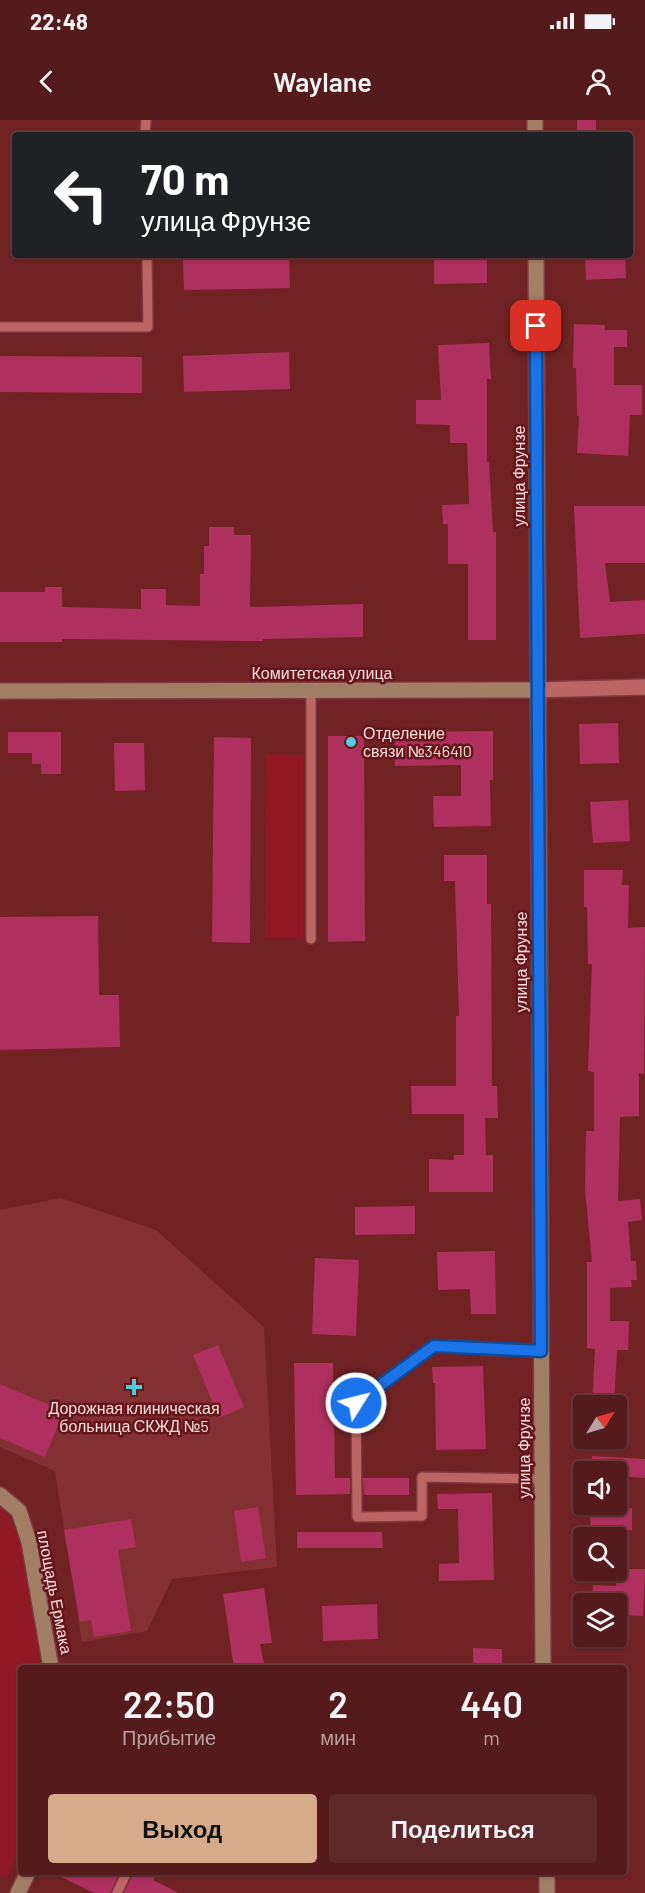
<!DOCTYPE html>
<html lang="ru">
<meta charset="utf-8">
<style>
:root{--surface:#551a1b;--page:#5e2728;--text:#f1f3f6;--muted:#b6a1a3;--line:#6b383a;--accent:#d6ab8b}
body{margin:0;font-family:Barlow,sans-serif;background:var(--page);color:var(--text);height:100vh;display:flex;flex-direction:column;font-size:22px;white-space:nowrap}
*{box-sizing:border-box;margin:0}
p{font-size:20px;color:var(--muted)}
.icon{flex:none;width:33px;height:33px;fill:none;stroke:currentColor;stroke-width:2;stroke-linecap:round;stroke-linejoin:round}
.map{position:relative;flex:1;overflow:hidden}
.drawer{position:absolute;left:18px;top:1545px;width:609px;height:210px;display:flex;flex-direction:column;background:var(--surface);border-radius:6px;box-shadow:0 2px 4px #0004,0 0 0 2px var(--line)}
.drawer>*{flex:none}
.hud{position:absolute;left:12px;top:12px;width:621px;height:126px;border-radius:6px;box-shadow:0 2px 4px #0004,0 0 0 2px var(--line);background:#202124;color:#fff;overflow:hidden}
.needle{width:39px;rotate:53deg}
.tools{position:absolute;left:573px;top:1275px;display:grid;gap:12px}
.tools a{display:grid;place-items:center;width:54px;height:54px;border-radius:6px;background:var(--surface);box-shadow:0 2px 4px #0004,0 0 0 2px var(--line);font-size:30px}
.pin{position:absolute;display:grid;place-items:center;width:51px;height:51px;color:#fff;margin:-26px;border-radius:12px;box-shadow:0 3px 9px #0006}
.me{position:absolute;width:66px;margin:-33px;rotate:54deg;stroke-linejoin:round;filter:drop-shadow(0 0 4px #0008)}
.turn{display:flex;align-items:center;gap:21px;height:126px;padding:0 30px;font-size:27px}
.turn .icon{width:78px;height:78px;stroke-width:2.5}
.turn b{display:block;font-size:42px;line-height:51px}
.eta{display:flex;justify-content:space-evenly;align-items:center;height:102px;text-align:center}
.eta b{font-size:36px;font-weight:600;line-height:42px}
.action{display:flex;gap:12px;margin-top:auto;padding:12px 30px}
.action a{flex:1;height:69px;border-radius:6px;background:var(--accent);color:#111;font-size:24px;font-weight:600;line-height:69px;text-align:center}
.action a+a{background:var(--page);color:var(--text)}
.status{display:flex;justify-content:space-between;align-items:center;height:42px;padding:0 30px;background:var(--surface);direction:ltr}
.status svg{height:16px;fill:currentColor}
header{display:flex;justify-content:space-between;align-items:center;height:78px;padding:0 30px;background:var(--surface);font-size:27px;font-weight:600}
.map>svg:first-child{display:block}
.built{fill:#833032}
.green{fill:#901923}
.building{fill:#ae305e}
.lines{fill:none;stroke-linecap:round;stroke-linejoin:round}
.lane-casing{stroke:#7d3a41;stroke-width:12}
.street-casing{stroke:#7d3a41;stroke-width:18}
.secondary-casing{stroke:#7d3a41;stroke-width:18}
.lane{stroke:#bb6663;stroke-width:9}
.street{stroke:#bb6663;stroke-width:15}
.secondary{stroke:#a27e64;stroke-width:15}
.route-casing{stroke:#114b97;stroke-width:15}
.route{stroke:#1a73e8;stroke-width:10}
.poi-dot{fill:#52ccd6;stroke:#64161a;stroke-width:2}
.labels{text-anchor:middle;stroke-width:5;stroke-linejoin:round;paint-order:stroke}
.street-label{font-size:16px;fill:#fbdedb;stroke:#64161a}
.poi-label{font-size:16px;fill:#fbdedb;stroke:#64161a;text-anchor:start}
</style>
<div class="status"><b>22:48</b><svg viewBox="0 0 49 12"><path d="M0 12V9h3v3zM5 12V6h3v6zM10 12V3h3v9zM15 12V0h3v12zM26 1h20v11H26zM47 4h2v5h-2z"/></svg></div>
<header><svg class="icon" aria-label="back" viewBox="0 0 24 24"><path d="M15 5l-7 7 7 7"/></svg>Waylane<svg class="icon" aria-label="person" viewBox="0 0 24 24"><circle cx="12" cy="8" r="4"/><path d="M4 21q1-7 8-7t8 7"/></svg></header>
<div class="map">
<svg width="645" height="1773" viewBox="0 0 645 1773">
<rect width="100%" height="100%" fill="#712324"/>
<path class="built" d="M 61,1078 L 156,1110 L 264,1207 L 277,1447 L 172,1459 L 147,1511 L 82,1522 L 55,1351 L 0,1327 L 0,1090 Z"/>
<path class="green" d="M 266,634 L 303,635 L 303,818 L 265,817 Z
M 0,1385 C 31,1420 34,1502 41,1548 L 21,1548 L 21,1724 L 7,1758 L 0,1754 Z"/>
<path class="building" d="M 577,0 L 596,0 L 596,15 L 577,15 Z
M 183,135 L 289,135 L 290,168 L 184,170 Z
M 434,135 L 487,135 L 487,163 L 434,164 Z
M 585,135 L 625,135 L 626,158 L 586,160 Z
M 574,204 L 605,205 L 605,210 L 627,210 L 627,227 L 614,227 L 614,265 L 642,265 L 642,295 L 630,295 L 628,336 L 577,333 L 579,296 L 577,296 L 576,248 L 573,248 Z
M 489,223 L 491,259 L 487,259 L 487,342 L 489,342 L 493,412 L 496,412 L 496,520 L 468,520 L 468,444 L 448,444 L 448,404 L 443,404 L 442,385 L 469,384 L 467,323 L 450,323 L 450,305 L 416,304 L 416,280 L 441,280 L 438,225 Z
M 289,232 L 290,269 L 184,272 L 183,236 Z
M 0,236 L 142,237 L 142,273 L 0,272 Z
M 574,386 L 645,386 L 645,443 L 605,443 L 610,482 L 645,480 L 645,514 L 580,518 Z
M 209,407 L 234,407 L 234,415 L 251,415 L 250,487 L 363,484 L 363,517 L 263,519 L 263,521 L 62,519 L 62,522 L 0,522 L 0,472 L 45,472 L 45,467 L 62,467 L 62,487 L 141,489 L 141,469 L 166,469 L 166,485 L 200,486 L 200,454 L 204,454 L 204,426 L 209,426 Z
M 618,603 L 619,643 L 580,644 L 579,604 Z
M 493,611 L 493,660 L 490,660 L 491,706 L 434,707 L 433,676 L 461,676 L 461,645 L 395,646 L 395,612 Z
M 8,612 L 61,612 L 61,654 L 41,654 L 41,644 L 32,644 L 32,633 L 8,633 Z
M 328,616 L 364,616 L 365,821 L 328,822 Z
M 214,617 L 251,618 L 250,823 L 212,822 Z
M 114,623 L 144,623 L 145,670 L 115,671 Z
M 628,680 L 630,721 L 593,723 L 590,682 Z
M 444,735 L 487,735 L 487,784 L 491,784 L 492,966 L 497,966 L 498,998 L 485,998 L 486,1035 L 493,1035 L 493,1072 L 429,1072 L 429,1039 L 454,1040 L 454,1035 L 464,1035 L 464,994 L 412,994 L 411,966 L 456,966 L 456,896 L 459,896 L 455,761 L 444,761 Z
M 584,750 L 623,750 L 622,765 L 629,765 L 628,808 L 645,807 L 644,954 L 639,953 L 639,996 L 620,997 L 618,1081 L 640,1079 L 642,1100 L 628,1102 L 631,1141 L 636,1141 L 637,1160 L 631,1160 L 632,1167 L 610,1168 L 610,1201 L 629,1201 L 628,1230 L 617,1230 L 614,1286 L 592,1286 L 595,1229 L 587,1228 L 587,1142 L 592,1142 L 585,1069 L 586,1011 L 594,1011 L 594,952 L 588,951 L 592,844 L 588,844 L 587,787 L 584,787 Z
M 98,796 L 99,875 L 119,875 L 120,927 L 0,930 L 0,797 Z
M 415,1086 L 415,1114 L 355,1115 L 355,1087 Z
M 495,1131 L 496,1194 L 471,1194 L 470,1169 L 438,1170 L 437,1132 Z
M 315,1138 L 359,1140 L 356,1216 L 312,1214 Z
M 218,1225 L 244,1287 L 219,1298 L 193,1235 Z
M 294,1243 L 333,1243 L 335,1358 L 350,1358 L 350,1374 L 296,1375 Z
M 483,1246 L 486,1329 L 436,1330 L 435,1263 L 433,1263 L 432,1247 Z
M 0,1264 L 64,1291 L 45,1337 L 0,1318 Z
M 592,1336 L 645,1339 L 645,1358 L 616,1356 L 616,1352 L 592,1352 Z
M 363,1358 L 409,1358 L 409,1375 L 364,1375 Z
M 492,1373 L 494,1460 L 439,1461 L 439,1444 L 459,1443 L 458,1389 L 438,1389 L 437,1374 Z
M 258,1387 L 266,1438 L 241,1442 L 234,1391 Z
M 632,1388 L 632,1410 L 591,1411 L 590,1389 Z
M 131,1399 L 136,1427 L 118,1430 L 131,1511 L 94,1517 L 91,1500 L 80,1502 L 64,1410 Z
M 297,1412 L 382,1412 L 383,1428 L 297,1428 Z
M 616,1449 L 645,1449 L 643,1496 L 616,1495 L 616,1484 L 592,1484 L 593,1465 L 616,1466 Z
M 264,1468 L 272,1523 L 260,1524 L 265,1548 L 234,1548 L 223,1474 Z
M 377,1484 L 378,1519 L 323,1521 L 322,1486 Z
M 473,1528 L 502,1529 L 502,1548 L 473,1548 Z
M 51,1752 L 120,1752 L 110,1773 L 94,1773 Z
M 134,1752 L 157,1752 L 153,1760 L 179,1773 L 124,1773 Z"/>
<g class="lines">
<g class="lane-casing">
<path id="lane" d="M 145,15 L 146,0
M 0,207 L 148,207 L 147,135
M 311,819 L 311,572
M 541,1231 L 433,1226 L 356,1283 L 357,1397 L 422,1396 L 422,1357 L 542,1359
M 117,1773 L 127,1752"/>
</g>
<g class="street-casing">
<path id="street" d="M 537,570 L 645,567"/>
</g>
<g class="secondary-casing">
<path id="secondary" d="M 535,0 L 535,15
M 536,135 L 543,1548
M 0,571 L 537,570
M 0,1375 L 19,1391 L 29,1422 L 51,1548
M 547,1752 L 547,1773
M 18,1773 L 28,1752"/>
</g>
<use href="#lane" class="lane"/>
<use href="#street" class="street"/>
<use href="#secondary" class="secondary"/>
</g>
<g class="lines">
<g class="route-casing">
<path id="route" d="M 356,1283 L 434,1226 L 541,1231 L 536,206"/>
</g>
<use href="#route" class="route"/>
</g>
<g class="poi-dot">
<circle cx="351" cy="622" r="6"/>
<path d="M131 1258h6v6h6v6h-6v6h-6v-6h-6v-6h6z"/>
</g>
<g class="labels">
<g class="street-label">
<text transform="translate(519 356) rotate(-90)" y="6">улица Фрунзе</text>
<text x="322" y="559">Комитетская улица</text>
<text transform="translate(521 842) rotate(-90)" y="6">улица Фрунзе</text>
<text transform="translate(524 1328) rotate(-90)" y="6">улица Фрунзе</text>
<text transform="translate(55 1472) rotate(79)" y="6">площадь Ермака</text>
</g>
<g class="poi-label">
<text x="363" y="619">Отделение<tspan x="363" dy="18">связи №346410</tspan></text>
<text x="134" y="1294" text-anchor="middle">Дорожная клиническая<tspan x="134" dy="18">больница СКЖД №5</tspan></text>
</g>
</g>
</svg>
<div class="tools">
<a><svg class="needle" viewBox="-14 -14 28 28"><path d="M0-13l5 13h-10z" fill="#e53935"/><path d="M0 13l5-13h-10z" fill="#b6a1a3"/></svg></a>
<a><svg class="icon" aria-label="sound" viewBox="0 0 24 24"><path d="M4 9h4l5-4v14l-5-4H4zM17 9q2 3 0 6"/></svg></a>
<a><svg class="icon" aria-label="search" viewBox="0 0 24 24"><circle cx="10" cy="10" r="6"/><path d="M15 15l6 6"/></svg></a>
<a><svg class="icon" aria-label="layers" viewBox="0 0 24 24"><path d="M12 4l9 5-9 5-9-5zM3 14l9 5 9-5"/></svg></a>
</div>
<div class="pin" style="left:536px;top:206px;background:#d93025"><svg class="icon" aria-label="arrive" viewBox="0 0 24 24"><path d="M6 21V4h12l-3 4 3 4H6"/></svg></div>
<svg class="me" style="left:356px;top:1283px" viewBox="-20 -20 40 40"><circle r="17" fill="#1a73e8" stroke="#fff" stroke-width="3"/><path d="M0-11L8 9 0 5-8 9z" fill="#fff"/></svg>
<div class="hud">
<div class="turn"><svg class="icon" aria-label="left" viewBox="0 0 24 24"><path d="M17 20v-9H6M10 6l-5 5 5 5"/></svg><div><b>70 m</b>улица Фрунзе</div></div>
</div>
<section class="drawer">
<div class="eta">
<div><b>22:50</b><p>Прибытие</p></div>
<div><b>2</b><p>мин</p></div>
<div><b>440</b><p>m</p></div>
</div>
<div class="action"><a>Выход</a><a>Поделиться</a></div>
</section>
</div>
